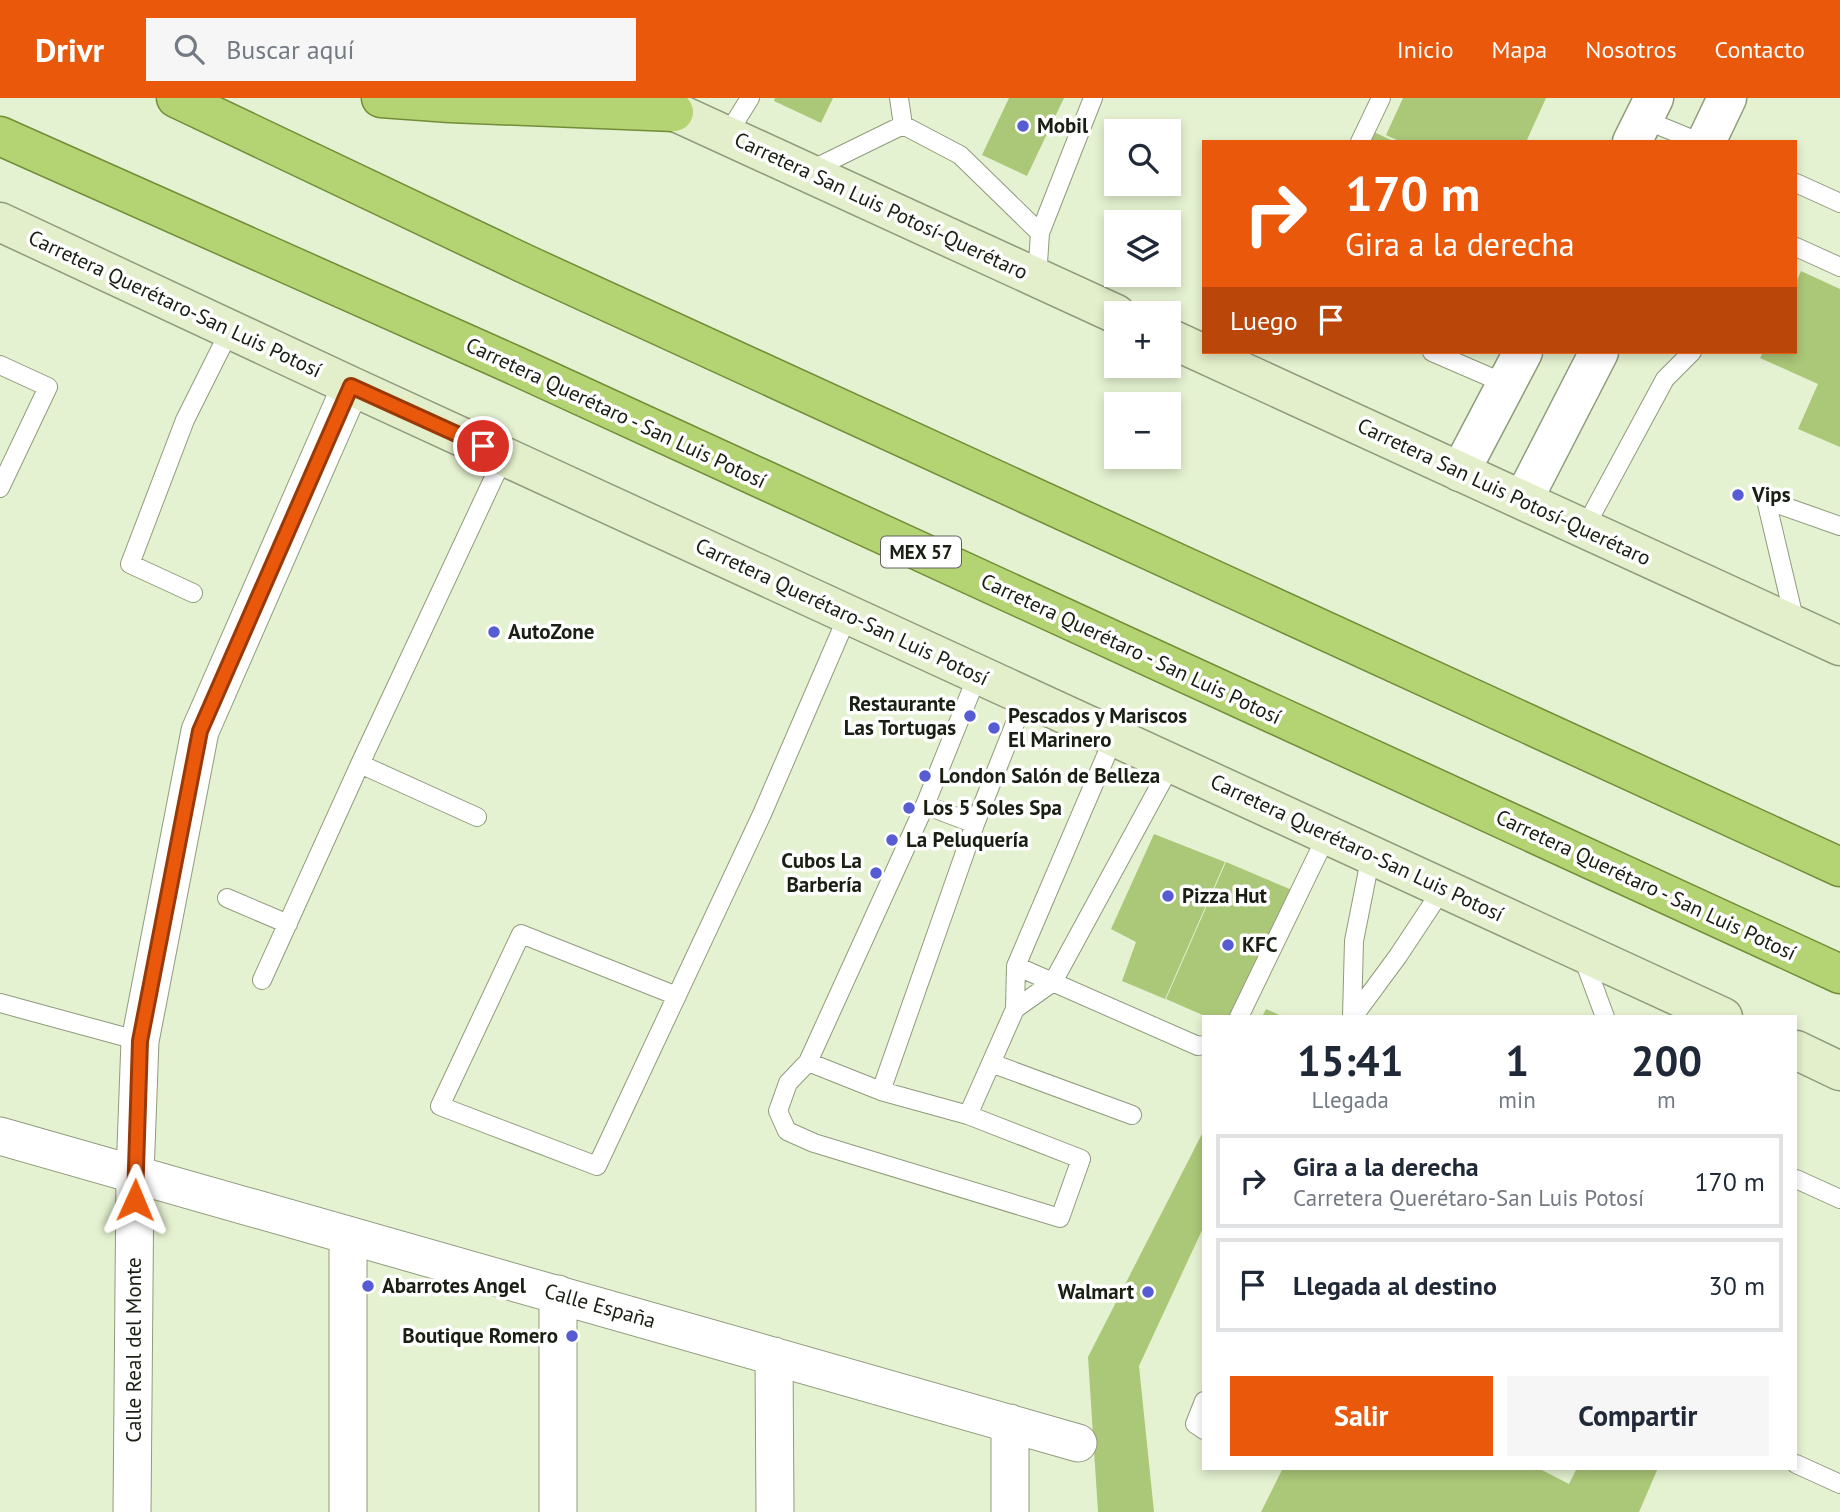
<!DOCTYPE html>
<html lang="es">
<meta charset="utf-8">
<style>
:root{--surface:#fff;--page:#f6f6f7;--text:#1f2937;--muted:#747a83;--line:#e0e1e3;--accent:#ea580c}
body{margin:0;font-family:"PT Sans",sans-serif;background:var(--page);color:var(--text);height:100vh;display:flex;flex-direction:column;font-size:26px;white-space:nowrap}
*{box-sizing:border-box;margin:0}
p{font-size:23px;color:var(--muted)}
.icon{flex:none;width:38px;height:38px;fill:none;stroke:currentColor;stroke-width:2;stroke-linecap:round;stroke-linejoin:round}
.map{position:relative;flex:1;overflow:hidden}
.details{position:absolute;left:1202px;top:917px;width:595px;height:455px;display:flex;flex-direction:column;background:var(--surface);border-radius:0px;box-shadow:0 4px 10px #0003}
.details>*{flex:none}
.hud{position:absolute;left:1202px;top:42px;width:595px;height:214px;border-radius:0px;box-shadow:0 4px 10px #0003;background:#ea580c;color:#fff;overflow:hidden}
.fabs{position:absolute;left:1104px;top:21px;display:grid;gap:14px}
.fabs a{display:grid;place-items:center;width:77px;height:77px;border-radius:0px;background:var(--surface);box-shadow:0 4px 10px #0003;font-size:35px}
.pin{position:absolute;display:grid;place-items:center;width:60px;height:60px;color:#fff;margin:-30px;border:4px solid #fff;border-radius:50%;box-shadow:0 2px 7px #0007}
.me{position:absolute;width:77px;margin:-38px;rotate:1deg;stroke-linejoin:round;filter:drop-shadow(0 0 5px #0008)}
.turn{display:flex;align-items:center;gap:24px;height:147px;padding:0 28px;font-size:32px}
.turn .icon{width:91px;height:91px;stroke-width:2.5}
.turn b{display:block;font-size:49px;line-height:60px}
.then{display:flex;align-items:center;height:66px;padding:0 28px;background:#0003;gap:14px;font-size:26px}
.eta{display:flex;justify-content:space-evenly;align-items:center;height:119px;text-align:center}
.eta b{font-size:42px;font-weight:700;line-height:49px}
.action{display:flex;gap:14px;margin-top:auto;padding:14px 28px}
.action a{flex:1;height:80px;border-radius:0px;background:var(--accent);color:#fff;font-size:28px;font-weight:700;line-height:80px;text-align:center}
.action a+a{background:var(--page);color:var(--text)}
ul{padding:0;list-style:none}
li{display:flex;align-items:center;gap:21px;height:94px;margin:0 14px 10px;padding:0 14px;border:4px solid var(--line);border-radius:0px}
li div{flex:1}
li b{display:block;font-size:26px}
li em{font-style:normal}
header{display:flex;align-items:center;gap:42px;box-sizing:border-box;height:98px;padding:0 35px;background:var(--accent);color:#fff}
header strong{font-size:33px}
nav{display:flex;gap:38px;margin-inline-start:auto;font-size:24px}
.search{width:490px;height:63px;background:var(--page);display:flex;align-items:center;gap:18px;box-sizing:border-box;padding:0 24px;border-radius:0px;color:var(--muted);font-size:26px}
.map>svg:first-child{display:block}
.building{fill:#abc778}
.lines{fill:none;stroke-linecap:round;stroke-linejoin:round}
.service-casing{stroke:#8f9b7d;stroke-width:20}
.minor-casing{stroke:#8f9b7d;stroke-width:39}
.tertiary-casing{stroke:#8f9b7d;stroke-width:41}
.secondary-casing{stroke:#8f9b7d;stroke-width:41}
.trunk-casing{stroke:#728d39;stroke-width:41}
.service{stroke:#fff;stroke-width:18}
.minor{stroke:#fff;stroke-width:37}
.tertiary{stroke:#fff;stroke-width:38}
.secondary{stroke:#e3eeca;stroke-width:38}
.trunk{stroke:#b4d372;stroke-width:38}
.route-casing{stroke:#983908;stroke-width:18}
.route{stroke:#ea580c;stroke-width:12}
.poi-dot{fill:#565cd3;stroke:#fff;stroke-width:2.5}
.labels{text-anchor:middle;stroke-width:7;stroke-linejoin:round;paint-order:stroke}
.shield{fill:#fff;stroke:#5f625a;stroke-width:2}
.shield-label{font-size:19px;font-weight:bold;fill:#1a1f13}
.poi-label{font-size:21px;font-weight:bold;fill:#1a1f13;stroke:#fff;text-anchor:start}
.street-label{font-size:21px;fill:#1a1f13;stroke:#fff}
</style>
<header>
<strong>Drivr</strong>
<div class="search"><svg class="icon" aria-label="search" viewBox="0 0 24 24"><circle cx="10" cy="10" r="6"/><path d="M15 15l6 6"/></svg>Buscar aquí</div>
<nav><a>Inicio</a><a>Mapa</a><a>Nosotros</a><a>Contacto</a></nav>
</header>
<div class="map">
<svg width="1840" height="1414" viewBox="0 0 1840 1414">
<rect width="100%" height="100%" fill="#e5f2d1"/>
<path class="building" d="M 775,0 L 833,0 L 821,25 L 774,3 Z
M 1009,0 L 1064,0 L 1027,78 L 982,57 Z
M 1403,0 L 1546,0 L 1526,44 L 1401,44 L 1386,37 Z
M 1374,34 L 1395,44 L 1370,44 Z
M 1801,173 L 1840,191 L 1840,349 L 1798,331 L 1818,286 L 1760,260 L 1763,254 L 1796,254 L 1796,184 Z
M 1154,736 L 1225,764 L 1165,901 L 1122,883 L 1136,844 L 1111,831 Z
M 1226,764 L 1292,792 L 1233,919 L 1207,919 L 1166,901 Z
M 1266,911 L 1284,919 L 1262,919 Z
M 1204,1032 L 1204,1128 L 1139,1268 L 1154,1414 L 1098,1414 L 1088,1259 Z
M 1283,1370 L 1538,1370 L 1569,1386 L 1577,1370 L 1658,1370 L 1639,1414 L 1261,1414 Z"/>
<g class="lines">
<g class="service-casing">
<path id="service" d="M 899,0 L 903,27
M 1643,21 L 1699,44
M 727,37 L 750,0
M 1360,44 L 1381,0
M 809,73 L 903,27 L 960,57 L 1040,135
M 1796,85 L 1840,105
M 1796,149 L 1840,169
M 1037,180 L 1040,135 L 1093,0
M 1432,254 L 1506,286
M 0,267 L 48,289 L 0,390
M 1584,431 L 1665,281 L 1692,254
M 193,495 L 130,466 L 185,322 L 230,232
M 1795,524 L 1766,402 L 1840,428
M 360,666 L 477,719
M 925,707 L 975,726
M 227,800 L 288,826
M 1582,857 L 1605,919
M 1016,868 L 1198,948 L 1204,947
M 262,882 L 360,666 L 504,358
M 677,898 L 521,836 L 440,1008 L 597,1068 L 762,716 L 848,517
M 0,905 L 140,943
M 1015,911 L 1053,884 L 1172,665
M 1239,919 L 1327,737
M 1352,919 L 1354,843 L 1371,757
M 1353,919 L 1398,858 L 1443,790
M 808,964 L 925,707 L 978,576
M 991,965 L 1132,1017
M 881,993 L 975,726 L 1026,598
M 968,1017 L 1081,1061 L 1060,1120 L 814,1045 L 787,1033 L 778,1013 L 788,985 L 808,964 L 881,993 L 968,1017 L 1015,911 L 1016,868 L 1114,639
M 1796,1081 L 1840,1101
M 1204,1303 L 1195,1326 L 1204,1332
M 1796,1366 L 1840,1386"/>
</g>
<g class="minor-casing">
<path id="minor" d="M 0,1038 L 1078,1345
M 558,1196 L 558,1414
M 774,1258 L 775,1414
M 1010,1325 L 1010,1414
M 132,1414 L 135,1076 L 140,943 L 200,633 L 351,288
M 348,1414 L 348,1137"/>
</g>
<g class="tertiary-casing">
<path id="tertiary" d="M 1632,44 L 1654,0
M 1706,44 L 1727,0
M 1460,374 L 1523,254
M 1523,402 L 1599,254"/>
</g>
<g class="secondary-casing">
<path id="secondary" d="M 645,0 L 1116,216
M 0,124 L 351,288 L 1723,919
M 1169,240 L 1840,548
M 1796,952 L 1840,973"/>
</g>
<g class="trunk-casing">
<path id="trunk" d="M 176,0 L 523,165 L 1840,769
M 381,0 L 450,5 L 674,14
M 0,38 L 514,267 L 1840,876"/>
</g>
<use href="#service" class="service"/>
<use href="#minor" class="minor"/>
<use href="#tertiary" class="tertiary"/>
<use href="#secondary" class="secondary"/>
<use href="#trunk" class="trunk"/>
</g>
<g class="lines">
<g class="route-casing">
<path id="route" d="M 135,1102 L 140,943 L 200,633 L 351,288 L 483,348"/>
</g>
<use href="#route" class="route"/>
</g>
<g class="poi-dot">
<circle cx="1023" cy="28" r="7"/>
<circle cx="1738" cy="397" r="7"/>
<circle cx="494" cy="534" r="7"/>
<circle cx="970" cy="618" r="7"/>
<circle cx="994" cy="630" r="7"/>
<circle cx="925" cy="678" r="7"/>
<circle cx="909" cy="710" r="7"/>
<circle cx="892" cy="742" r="7"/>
<circle cx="876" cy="775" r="7"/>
<circle cx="1168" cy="798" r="7"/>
<circle cx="1228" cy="847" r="7"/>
<circle cx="368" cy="1188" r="7"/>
<circle cx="1148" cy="1194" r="7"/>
<circle cx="572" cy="1238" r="7"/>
</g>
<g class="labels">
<rect class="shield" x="881" y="438.5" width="80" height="31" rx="5"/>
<g class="shield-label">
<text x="921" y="461">MEX 57</text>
</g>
<g class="poi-label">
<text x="1037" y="35">Mobil</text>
<text x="1752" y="404">Vips</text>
<text x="508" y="541">AutoZone</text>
<text x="956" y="613" text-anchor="end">Restaurante<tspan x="956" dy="24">Las Tortugas</tspan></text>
<text x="1008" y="625">Pescados y Mariscos<tspan x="1008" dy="24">El Marinero</tspan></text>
<text x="939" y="685">London Salón de Belleza</text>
<text x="923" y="717">Los 5 Soles Spa</text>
<text x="906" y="749">La Peluquería</text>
<text x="862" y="770" text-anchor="end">Cubos La<tspan x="862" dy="24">Barbería</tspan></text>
<text x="1182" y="805">Pizza Hut</text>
<text x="1242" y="854">KFC</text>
<text x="382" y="1195">Abarrotes Angel</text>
<text x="1134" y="1201" text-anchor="end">Walmart</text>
<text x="558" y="1245" text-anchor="end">Boutique Romero</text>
</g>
<g class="street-label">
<text transform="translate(881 108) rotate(25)" y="7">Carretera San Luis Potosí-Querétaro</text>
<text transform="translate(175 206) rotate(25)" y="7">Carretera Querétaro-San Luis Potosí</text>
<text transform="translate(616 315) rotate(25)" y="7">Carretera Querétaro - San Luis Potosí</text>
<text transform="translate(1504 394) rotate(25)" y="7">Carretera San Luis Potosí-Querétaro</text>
<text transform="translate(842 514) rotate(25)" y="7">Carretera Querétaro-San Luis Potosí</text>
<text transform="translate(1131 551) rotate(25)" y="7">Carretera Querétaro - San Luis Potosí</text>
<text transform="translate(1357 750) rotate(25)" y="7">Carretera Querétaro-San Luis Potosí</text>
<text transform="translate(1646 787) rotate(25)" y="7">Carretera Querétaro - San Luis Potosí</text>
<text transform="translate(600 1208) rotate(16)" y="7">Calle España</text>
<text transform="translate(134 1252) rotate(-90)" y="7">Calle Real del Monte</text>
</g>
</g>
</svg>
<div class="fabs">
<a><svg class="icon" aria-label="search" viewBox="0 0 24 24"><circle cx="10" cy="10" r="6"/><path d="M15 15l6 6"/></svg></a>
<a><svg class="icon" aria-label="layers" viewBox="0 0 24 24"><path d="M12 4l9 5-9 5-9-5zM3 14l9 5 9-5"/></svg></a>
<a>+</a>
<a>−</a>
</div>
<div class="pin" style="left:483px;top:348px;background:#d93025"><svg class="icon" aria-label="arrive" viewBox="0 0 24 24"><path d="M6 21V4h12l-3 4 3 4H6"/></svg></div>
<svg class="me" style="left:135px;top:1102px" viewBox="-20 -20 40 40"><path d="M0-17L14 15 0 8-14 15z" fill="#ea580c" stroke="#fff" stroke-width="4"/></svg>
<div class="hud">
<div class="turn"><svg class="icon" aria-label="right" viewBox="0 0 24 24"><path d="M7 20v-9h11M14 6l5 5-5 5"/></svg><div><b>170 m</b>Gira a la derecha</div></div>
<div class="then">Luego<svg class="icon" aria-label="arrive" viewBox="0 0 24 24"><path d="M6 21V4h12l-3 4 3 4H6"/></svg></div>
</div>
<section class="details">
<div class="eta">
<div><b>15:41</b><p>Llegada</p></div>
<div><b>1</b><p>min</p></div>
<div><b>200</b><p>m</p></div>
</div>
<ul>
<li><svg class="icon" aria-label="right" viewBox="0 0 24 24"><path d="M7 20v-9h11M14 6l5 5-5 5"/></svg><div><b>Gira a la derecha</b><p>Carretera Querétaro-San Luis Potosí</p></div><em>170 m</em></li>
<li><svg class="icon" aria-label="arrive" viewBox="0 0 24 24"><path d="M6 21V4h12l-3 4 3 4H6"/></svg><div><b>Llegada al destino</b></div><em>30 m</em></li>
</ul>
<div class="action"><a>Salir</a><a>Compartir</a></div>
</section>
</div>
